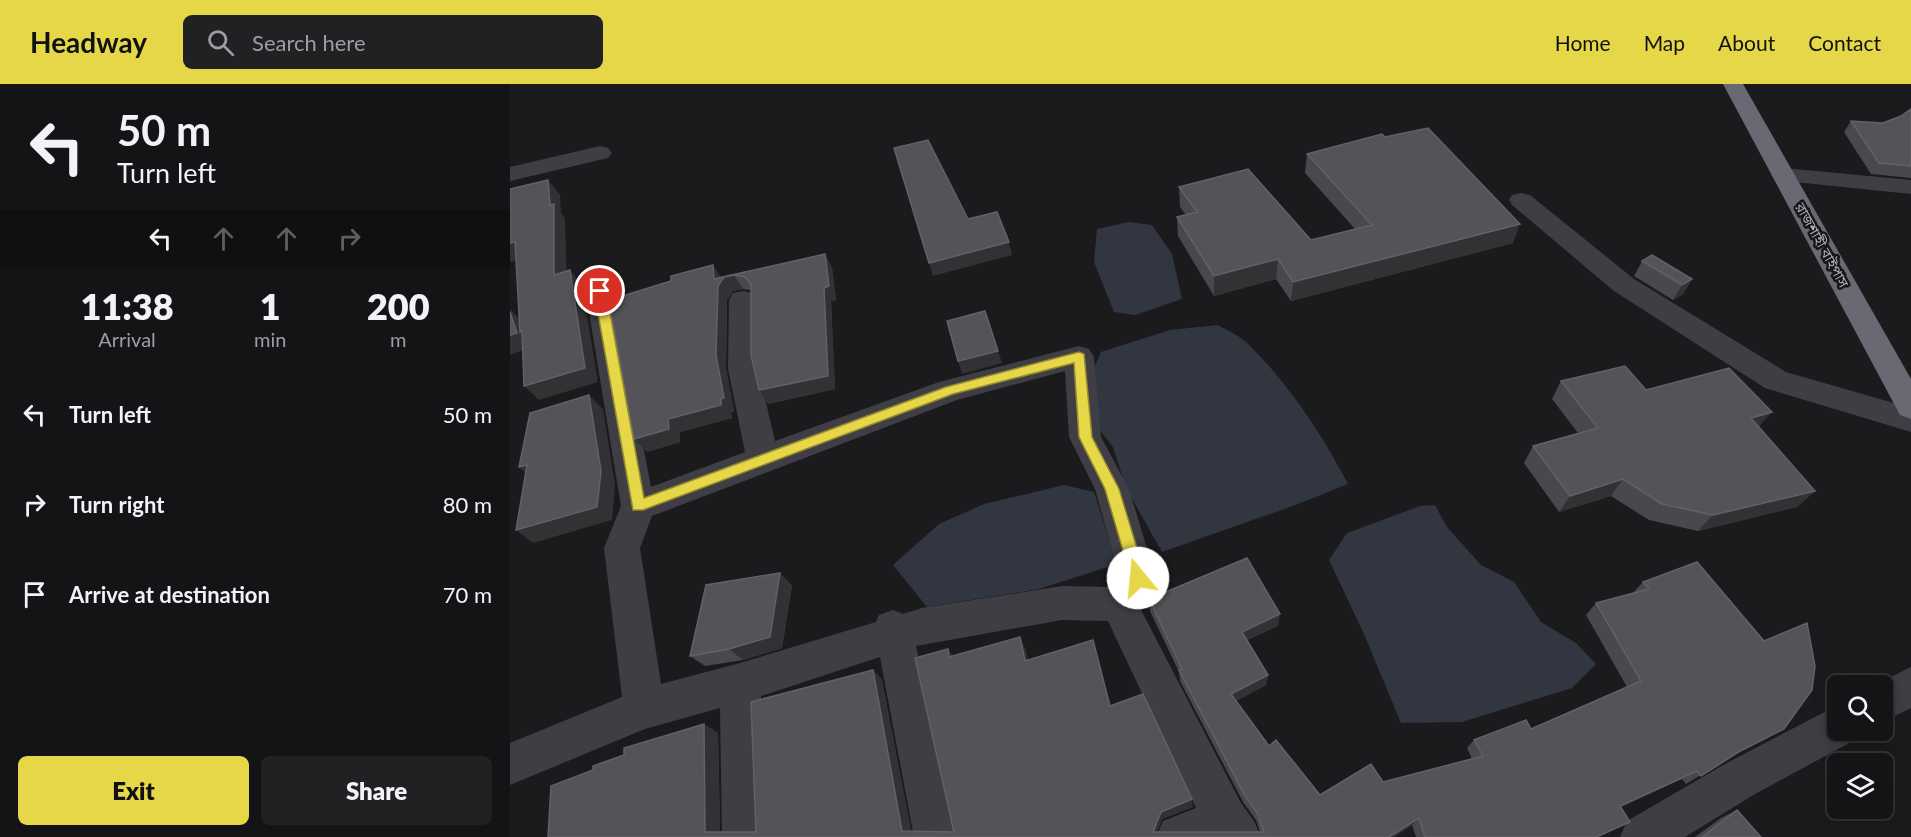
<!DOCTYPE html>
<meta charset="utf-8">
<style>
:root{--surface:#141416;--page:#212123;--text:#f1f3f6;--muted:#9d9ea1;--line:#333335;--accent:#e6d749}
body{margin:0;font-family:Lato,"Noto Sans Bengali",sans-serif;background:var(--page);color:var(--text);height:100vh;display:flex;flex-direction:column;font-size:22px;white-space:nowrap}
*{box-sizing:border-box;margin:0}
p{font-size:20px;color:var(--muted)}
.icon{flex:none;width:33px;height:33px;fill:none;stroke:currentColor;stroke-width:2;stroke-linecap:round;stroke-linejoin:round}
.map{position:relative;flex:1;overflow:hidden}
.side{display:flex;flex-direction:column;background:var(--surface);width:510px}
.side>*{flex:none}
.hud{background:#141416;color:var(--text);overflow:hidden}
.fabs{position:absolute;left:1317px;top:591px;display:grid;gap:12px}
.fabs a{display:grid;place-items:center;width:66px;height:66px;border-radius:9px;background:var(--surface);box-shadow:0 3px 15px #0003,0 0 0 2px var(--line);font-size:30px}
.pin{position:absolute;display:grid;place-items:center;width:51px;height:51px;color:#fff;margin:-26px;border:3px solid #fff;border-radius:50%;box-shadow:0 2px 6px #0007}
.me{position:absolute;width:66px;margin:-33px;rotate:343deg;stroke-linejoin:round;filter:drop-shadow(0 0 4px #0008)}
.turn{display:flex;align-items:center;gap:21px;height:126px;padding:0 18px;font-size:27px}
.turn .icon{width:78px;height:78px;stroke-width:2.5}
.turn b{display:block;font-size:42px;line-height:51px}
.lanes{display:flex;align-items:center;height:57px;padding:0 18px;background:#0003;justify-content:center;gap:30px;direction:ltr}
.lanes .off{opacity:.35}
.eta{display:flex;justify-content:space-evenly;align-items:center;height:102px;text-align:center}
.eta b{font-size:36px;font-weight:800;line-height:42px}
.button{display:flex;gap:12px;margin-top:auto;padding:12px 18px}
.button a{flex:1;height:69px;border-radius:9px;background:var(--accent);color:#111;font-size:24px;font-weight:800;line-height:69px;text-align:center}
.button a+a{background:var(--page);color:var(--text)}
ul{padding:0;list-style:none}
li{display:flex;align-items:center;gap:18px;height:90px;padding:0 18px}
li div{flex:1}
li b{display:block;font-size:22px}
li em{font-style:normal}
header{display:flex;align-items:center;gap:36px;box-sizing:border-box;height:84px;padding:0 30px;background:var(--accent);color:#111}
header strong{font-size:28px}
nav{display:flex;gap:33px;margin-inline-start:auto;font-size:21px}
.search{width:420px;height:54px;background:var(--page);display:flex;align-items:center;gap:15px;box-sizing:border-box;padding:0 21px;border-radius:9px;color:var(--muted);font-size:22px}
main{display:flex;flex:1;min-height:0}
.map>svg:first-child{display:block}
.water{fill:#313641}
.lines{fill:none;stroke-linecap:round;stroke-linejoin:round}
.minor{fill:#3f3e44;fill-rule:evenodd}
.highway{fill:#686972;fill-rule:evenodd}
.wall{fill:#49484c}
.shaded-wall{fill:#323134}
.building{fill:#545358;stroke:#626168;stroke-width:1.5}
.route{fill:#e6d749;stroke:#968c2f;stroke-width:1.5}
.labels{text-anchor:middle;stroke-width:5;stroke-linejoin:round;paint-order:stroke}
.far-street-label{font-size:14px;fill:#aeafbb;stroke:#161618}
</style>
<header>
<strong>Headway</strong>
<div class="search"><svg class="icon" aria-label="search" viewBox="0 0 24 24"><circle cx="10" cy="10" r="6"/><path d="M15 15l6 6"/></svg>Search here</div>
<nav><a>Home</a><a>Map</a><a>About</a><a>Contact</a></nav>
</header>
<main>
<section class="side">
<div class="hud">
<div class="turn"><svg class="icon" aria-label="left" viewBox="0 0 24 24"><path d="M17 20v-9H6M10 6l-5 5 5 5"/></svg><div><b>50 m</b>Turn left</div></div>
<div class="lanes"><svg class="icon" aria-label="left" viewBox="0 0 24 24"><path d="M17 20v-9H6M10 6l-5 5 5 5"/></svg><svg class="icon off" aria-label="ahead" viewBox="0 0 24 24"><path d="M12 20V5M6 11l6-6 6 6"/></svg><svg class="icon off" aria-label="ahead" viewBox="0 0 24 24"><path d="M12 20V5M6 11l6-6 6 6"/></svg><svg class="icon off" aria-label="right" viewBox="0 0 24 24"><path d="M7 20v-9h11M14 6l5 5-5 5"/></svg></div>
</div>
<div class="eta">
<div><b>11:38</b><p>Arrival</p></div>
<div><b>1</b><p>min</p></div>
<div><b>200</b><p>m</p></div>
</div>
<ul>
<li><svg class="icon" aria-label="left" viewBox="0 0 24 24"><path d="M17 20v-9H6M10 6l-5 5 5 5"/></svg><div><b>Turn left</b></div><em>50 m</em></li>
<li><svg class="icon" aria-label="right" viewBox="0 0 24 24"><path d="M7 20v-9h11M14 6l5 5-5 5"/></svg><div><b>Turn right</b></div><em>80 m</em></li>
<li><svg class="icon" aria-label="arrive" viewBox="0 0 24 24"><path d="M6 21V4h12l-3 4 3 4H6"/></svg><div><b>Arrive at destination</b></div><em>70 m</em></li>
</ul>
<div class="button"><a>Exit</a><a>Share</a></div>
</section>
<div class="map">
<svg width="1401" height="753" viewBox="0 0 1401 753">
<rect width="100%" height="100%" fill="#1b1b1d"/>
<path class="water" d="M 619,138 L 642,141 L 662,170 L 672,215 L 625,231 L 604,228 L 584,178 L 587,145 Z
M 708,241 C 718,247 731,252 739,261 C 779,300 812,350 838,400 L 783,422 L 652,468 L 616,404 L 603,363 L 588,344 L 579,296 L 591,268 L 660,246 Z
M 554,401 L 584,408 L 607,480 L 529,505 L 417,523 L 383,481 L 429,440 L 474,420 Z
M 925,421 L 937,443 L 971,481 L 1004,498 L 1031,538 L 1066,559 L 1086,580 L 1062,604 L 952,638 L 891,639 L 854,550 L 819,476 L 837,449 L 910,422 Z"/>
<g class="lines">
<path class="minor" d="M 90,62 L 98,64 L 102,69 L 98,74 L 0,97 L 0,83 Z
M 1273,84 L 1401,96 L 1401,110 L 1265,96 L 1261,91 L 1265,86 Z
M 1011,109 L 1020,111 L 1124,195 L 1276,288 L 1401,324 L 1401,348 L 1255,304 L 1104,207 L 1002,121 L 999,116 L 1002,111 Z
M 87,183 L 97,186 L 101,192 L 141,403 L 235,368 L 218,285 L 219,216 L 223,209 L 233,207 L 243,209 L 247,216 L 248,285 L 265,357 L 429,298 L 569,262 L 579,265 L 584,273 L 591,353 L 619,405 L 646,494 L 629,522 L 731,719 L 744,737 L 751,753 L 646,753 L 653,737 L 686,724 L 598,537 L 552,536 L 406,562 L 450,753 L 404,753 L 370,573 L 251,612 L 258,753 L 212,753 L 210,624 L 135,645 L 0,701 L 0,659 L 112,613 L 94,464 L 111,422 L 73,192 L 77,186 ZM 555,287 L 559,353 L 585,405 L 609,491 L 600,503 L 552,502 L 412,524 L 393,530 L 383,526 L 369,531 L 366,538 L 230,579 L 151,600 L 130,464 L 142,432 L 447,316 Z
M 1401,583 L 1401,624 L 1372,638 L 1372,602 L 1362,602 Z
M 1328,621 L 1328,646 L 1347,646 L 1343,657 L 1245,710 L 1175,753 L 1110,753 L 1117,737 L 1215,680 Z"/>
<path class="highway" d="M 1213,0 L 1233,0 L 1401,295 L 1401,335 L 1390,331 Z"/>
</g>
<path class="wall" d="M 1401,25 L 1401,94 L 1361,90 L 1334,48 L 1341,37 L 1373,39 L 1391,32 Z
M 797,70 L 1003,159 L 781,217 L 766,195 L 704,212 L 668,152 L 667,133 L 676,131 L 670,123 L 669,103 L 801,156 L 845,145 L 795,89 Z
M 315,170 L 322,184 L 326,216 L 321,217 L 325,305 L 258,320 L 249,306 L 241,206 L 233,205 L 223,207 L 217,216 L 216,285 L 224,327 L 221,328 L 222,334 L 170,348 L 170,358 L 137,368 L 161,197 L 203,181 L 210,193 Z
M 1132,177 L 1182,195 L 1173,210 L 1163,216 L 1124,192 Z
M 1051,297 L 1136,306 L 1248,343 L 1305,407 L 1287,423 L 1188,447 L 1139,436 L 1101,412 L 1049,428 L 1014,379 L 1023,362 L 1068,349 L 1042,315 Z
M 1133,498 L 1258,654 L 1224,671 L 1176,700 L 1172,695 L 1111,723 L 1120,738 L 1089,753 L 906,753 L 902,741 L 884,753 L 38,753 L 208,649 L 210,748 L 246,748 L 363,586 L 372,596 L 401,747 L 444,748 L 443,572 L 515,564 L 518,576 L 601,622 L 683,723 L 652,735 L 647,748 L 750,748 L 746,736 L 733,718 L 670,597 L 669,588 L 640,527 L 639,515 L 768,542 L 737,556 L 758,591 L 756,601 L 726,617 L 759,662 L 810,711 L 873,698 L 962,675 L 957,664 L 964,656 L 1021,645 L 1117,603 L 1076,531 L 1086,519 L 1122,510 Z
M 282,501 L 272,564 L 233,576 L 195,582 L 180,572 Z
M 1227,726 L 1251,753 L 1185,753 L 1211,734 Z"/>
<path class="shaded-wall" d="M 38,96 L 50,111 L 51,129 L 55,134 L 57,206 L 44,191 Z
M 1010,140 L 1003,159 L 781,217 L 783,198 Z
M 5,158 L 18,173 L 0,178 L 0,159 Z
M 499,158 L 502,171 L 423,192 L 419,179 Z
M 315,170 L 322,184 L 326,216 L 321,217 L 325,305 L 258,320 L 249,306 Z
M 768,175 L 766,195 L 704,212 L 704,192 Z
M 203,181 L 212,195 L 214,193 L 224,191 L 233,205 L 223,207 L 217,216 L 216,285 L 224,327 L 221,328 L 222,334 L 170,348 L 170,358 L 137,368 L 124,355 L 158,335 L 206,271 Z
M 60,186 L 72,201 L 88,298 L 29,316 L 14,302 Z
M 1182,195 L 1173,210 L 1163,216 L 1172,201 Z
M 0,225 L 13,239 L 21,263 L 0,271 Z
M 488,267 L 492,279 L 452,290 L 448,277 Z
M 79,311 L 93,325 L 105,401 L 102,436 L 23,459 L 6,446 Z
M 1262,328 L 1246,346 L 1241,334 Z
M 17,381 L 25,397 L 9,383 Z
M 1113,395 L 1101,412 L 1049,428 L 1060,412 Z
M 1305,407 L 1287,423 L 1188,447 L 1203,431 Z
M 270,489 L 282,501 L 272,564 L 233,576 L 219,565 Z
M 770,530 L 768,542 L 731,558 L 732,548 Z
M 510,553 L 515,564 L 520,588 L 515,577 Z
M 438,565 L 445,575 L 439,573 Z
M 363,586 L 372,596 L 402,753 L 392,747 Z
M 758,591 L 756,601 L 720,620 L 721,610 Z
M 194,640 L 208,649 L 210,753 L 195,748 Z
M 1187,687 L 1172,695 L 1098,729 L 1110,722 Z
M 682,715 L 683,723 L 652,735 L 645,753 L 643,748 L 651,728 Z
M 909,734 L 902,741 L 884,753 L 879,753 Z
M 1120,738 L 1089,753 L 1086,753 Z"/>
<path class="building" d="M 1401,25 L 1401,82 L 1369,79 L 1341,37 L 1373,39 L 1391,32 Z
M 918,44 L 1010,140 L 783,198 L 768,175 L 704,192 L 667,133 L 687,128 L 669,103 L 738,85 L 801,156 L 862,141 L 797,70 L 872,50 L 875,53 Z
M 418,56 L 458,135 L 487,128 L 499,158 L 419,179 L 384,64 Z
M 38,96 L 40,121 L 44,120 L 44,191 L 60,186 L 75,284 L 14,302 L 12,247 L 10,248 L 5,158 L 0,159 L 0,105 Z
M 315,170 L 319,202 L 314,204 L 318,292 L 249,306 L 241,271 L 241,201 L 235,193 L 224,191 L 214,193 L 208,202 L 206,271 L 214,314 L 211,314 L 211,321 L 158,335 L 159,345 L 124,355 L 99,216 L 161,197 L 161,192 L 203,181 L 204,195 Z
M 1142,171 L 1182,195 L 1172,201 L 1132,177 Z
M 475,227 L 488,267 L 448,277 L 437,237 Z
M 0,228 L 7,249 L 0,251 Z
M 1115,282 L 1136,306 L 1219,284 L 1262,328 L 1241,334 L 1305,407 L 1203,431 L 1152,420 L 1113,395 L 1060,412 L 1023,362 L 1088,344 L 1051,297 Z
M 79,311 L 91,387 L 87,423 L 6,446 L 17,381 L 9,383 L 20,329 Z
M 737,474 L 770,530 L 732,548 L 758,591 L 721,610 L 759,662 L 766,656 L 810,711 L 861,680 L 873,698 L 973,672 L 964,656 L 1016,636 L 1021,645 L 1131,597 L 1086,519 L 1139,505 L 1133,498 L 1187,478 L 1254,557 L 1297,539 L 1305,582 L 1302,606 L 1274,645 L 1230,667 L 1191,692 L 1187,687 L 1110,722 L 1120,738 L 1086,753 L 915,753 L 909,734 L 879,753 L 38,753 L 41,702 L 83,686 L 83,682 L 114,671 L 114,664 L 194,640 L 195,748 L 246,748 L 241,618 L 363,586 L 392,747 L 444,748 L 405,574 L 438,565 L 439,573 L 510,553 L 515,577 L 583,556 L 600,622 L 633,610 L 682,715 L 651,728 L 643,748 L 754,748 L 747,729 L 734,710 L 669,586 L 672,585 L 639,515 Z
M 270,489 L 260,553 L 219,565 L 180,572 L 196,501 Z
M 1227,726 L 1251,753 L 1192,753 Z"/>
<path class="route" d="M 90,203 L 96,207 L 134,414 L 436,303 L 569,268 L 574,270 L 582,353 L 609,405 L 636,494 L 634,498 L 628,500 L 623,498 L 621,494 L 595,405 L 569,353 L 564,279 L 443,310 L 133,426 L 123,426 L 84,207 Z"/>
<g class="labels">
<g class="far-street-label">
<text transform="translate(1312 161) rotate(61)" y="5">রাজশাহী বাইপাস</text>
</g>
</g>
</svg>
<div class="fabs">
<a><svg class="icon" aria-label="search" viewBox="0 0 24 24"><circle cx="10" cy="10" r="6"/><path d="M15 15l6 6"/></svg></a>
<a><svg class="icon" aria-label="layers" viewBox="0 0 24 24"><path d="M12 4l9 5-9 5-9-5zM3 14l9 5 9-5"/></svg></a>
</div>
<div class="pin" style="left:90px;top:207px;background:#d93025"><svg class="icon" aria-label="arrive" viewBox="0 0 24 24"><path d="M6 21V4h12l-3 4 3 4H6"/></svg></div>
<svg class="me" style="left:628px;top:494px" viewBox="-20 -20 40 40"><circle r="19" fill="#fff"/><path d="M0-13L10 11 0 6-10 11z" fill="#e6d749"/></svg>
</div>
</main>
